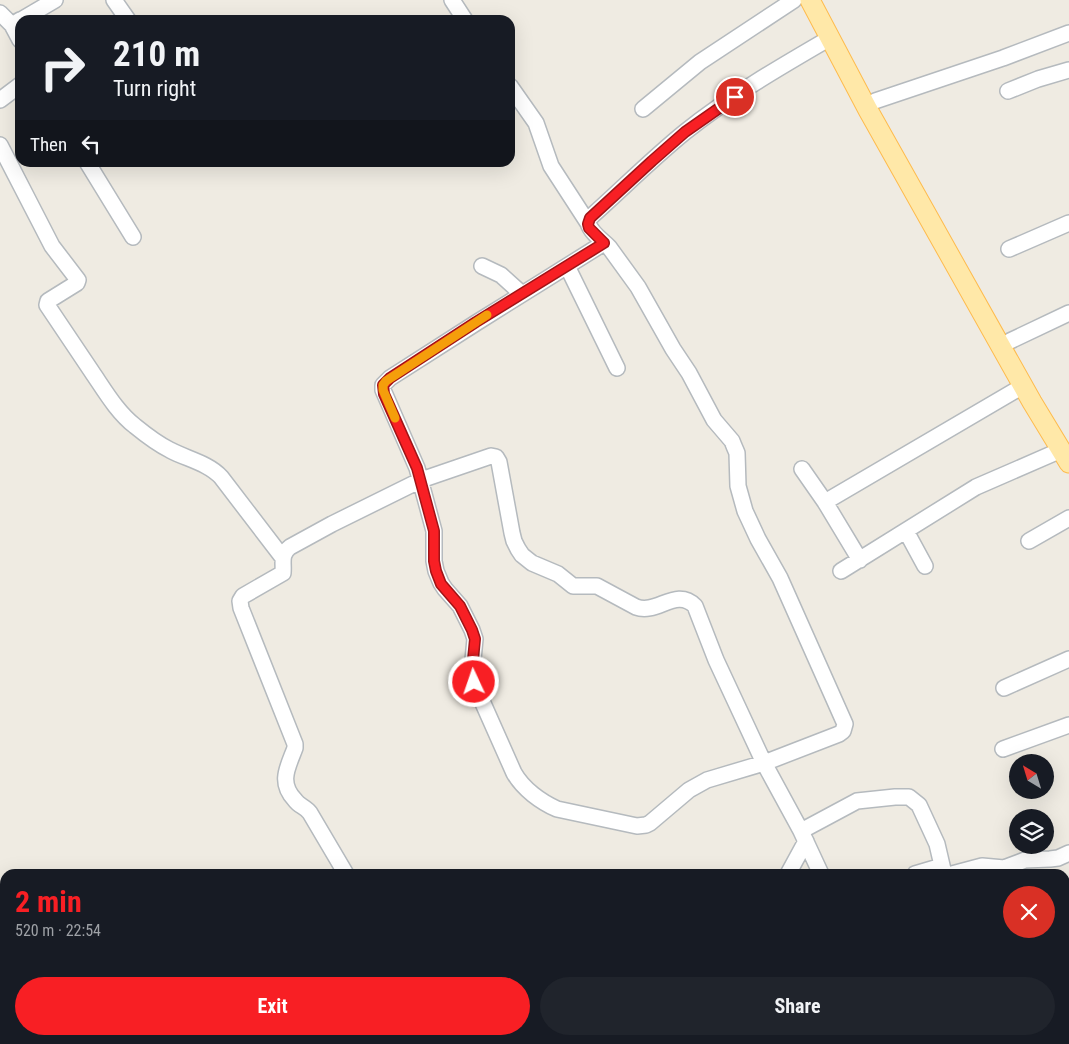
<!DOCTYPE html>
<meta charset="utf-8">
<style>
:root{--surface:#171b24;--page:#20242c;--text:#f1f3f6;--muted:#9ea1a6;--accent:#f81f24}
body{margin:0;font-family:"Roboto Condensed",sans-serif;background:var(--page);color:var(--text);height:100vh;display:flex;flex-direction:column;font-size:19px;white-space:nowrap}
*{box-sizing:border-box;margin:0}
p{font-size:16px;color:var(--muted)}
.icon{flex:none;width:28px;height:28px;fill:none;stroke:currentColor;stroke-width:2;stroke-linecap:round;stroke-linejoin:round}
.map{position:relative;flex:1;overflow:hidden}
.sheet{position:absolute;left:0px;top:869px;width:1070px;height:176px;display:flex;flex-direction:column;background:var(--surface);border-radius:15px 15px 0 0;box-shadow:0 5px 20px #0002}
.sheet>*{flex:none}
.hud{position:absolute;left:15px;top:15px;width:500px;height:152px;border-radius:15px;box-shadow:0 5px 20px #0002;background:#171b24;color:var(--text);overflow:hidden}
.needle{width:32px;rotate:322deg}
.buttons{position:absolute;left:1009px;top:754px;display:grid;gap:10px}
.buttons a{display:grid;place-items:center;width:45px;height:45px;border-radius:50%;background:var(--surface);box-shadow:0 5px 20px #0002;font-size:25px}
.pin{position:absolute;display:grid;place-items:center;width:42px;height:42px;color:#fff;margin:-21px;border:2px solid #fff;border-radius:50%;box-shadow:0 1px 5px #0007}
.me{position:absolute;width:55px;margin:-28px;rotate:357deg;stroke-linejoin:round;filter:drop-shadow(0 0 4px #0008)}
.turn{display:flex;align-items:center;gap:18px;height:105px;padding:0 15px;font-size:22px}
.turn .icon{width:65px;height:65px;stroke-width:2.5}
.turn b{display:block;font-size:35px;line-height:42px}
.then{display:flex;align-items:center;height:48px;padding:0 15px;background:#0003;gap:10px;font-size:19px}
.round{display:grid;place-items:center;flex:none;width:52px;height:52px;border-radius:26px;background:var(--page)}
.summary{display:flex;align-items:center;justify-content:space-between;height:85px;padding:0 15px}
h1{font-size:30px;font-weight:700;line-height:38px;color:var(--accent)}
.button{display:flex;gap:10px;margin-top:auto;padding:10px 15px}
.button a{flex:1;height:58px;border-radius:30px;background:var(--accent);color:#fff;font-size:20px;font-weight:700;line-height:58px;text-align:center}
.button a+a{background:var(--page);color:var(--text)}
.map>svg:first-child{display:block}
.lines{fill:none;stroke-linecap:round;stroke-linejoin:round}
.minor-casing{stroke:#b5babe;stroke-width:18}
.major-casing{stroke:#febb4d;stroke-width:21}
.minor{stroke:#fff;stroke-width:15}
.major{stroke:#ffe8a8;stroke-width:19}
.route-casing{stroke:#a11417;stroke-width:12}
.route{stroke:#f81f24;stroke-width:9}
.slow{stroke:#f59e0b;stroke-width:9}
</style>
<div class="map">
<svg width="1069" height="1044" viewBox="0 0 1069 1044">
<rect width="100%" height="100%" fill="#efebe2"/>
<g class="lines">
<g class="minor-casing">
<path id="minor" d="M 114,0 L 128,20
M 452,0 L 465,20
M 0,13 L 12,25
M 20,20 L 12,25 L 20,40
M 21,20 L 55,0
M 510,86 L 536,123 L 551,166 L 588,223
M 1008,91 L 1038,79 L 1069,70
M 0,100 L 20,85
M 875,101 L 1003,58 L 1069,33
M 643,109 L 700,62 L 794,0
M 0,145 L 52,246 L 78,280 L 77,283 L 48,301 L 47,305 C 62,327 77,350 92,372 C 105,391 117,412 135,426 C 146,435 158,444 170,450 C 187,459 208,463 221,477 L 283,558
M 87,162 L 133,237
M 604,243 L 476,323 L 390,378 L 383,385 L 383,390 L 417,468 L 434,531 L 434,561 L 436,571 L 441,583 L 445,589 L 460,606 L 472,630 L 475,639 L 472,670 L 474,683 L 514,773 C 523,789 541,802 557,809 L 637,826 L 646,825 L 650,823 L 689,790 L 707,780 L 764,763 L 839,734 L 843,731 L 845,724 L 780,578 L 758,539 L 745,511 L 738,486 L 737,453 L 734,446 L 732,441 L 714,420 L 689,373 L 673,349 L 638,287 L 609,247 C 602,240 591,233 588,223 L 590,218 L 594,214 C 624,187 653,158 685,132 C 730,96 780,67 830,38
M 1009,249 L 1069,223
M 482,266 L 501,275 L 522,294
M 567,266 L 617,368
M 1010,341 L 1069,313
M 802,469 L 825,502 L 860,560
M 825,502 L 1023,386
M 906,531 L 925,566
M 1029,541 L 1069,518
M 841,571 L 976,487 L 1061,450
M 1004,688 L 1069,659
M 1003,749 L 1069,725
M 801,831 L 857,801 L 895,797 L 909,797 L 919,805 L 937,844 L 944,874
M 346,874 L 310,813 C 306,807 299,806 295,800 C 278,782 288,767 295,748 L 295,744 L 241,608 L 240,601 L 243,596 L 283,573 C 284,562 280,555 290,547 L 332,524 L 421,480 L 491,456 L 496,457 L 499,462 L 512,533 L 514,541 L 518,549 L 522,555 L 532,563 L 558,574 L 573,586 L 597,586 L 636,607 C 657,615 676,587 695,606 L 716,660 L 764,763 L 801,831 L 821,874
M 788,874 L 806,841
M 915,874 L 942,866
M 952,874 L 982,866 L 1004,868 L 1025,860 L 1050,859 L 1058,858 L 1069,853
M 1025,1040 L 1028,1044"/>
</g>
<g class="major-casing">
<path id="major" d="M 810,0 L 868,110 L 927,215 L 1032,402 L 1069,463"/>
</g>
<use href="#minor" class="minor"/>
<use href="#major" class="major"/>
</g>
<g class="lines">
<g class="route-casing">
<path id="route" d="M 474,682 L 472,670 L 475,639 L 472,630 L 460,606 L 441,584 L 436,571 L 434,561 L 434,531 L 417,468 L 384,394 L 383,385 L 390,378 L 476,322 L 604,243 L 589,228 L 588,224 L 590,218 L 652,161 L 685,132 L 735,97"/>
</g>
<use href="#route" class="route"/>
<path class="slow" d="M 395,418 L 383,390 L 383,385 L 386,381 L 487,315"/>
</g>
</svg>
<div class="buttons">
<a><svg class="needle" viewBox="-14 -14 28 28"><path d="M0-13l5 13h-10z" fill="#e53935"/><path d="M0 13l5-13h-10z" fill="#9ea1a6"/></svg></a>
<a><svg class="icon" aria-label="layers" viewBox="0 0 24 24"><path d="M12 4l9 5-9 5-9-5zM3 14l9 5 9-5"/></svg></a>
</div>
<div class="pin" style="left:735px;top:97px;background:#d93025"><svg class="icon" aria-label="arrive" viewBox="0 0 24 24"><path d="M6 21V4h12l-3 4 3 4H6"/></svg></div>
<svg class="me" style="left:474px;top:682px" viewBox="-20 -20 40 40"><circle r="17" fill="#f81f24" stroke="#fff" stroke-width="3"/><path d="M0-11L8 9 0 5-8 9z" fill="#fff"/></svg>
<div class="hud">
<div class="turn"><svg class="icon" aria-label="right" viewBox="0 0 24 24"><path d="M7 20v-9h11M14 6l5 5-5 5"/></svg><div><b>210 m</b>Turn right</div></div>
<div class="then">Then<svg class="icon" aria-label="left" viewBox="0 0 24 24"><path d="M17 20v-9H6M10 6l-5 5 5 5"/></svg></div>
</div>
<section class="sheet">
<div class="summary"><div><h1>2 min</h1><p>520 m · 22:54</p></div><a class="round" style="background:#d93025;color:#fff"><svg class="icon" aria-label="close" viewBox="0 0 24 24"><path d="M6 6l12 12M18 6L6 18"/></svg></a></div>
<div class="button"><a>Exit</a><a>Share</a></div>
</section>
</div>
